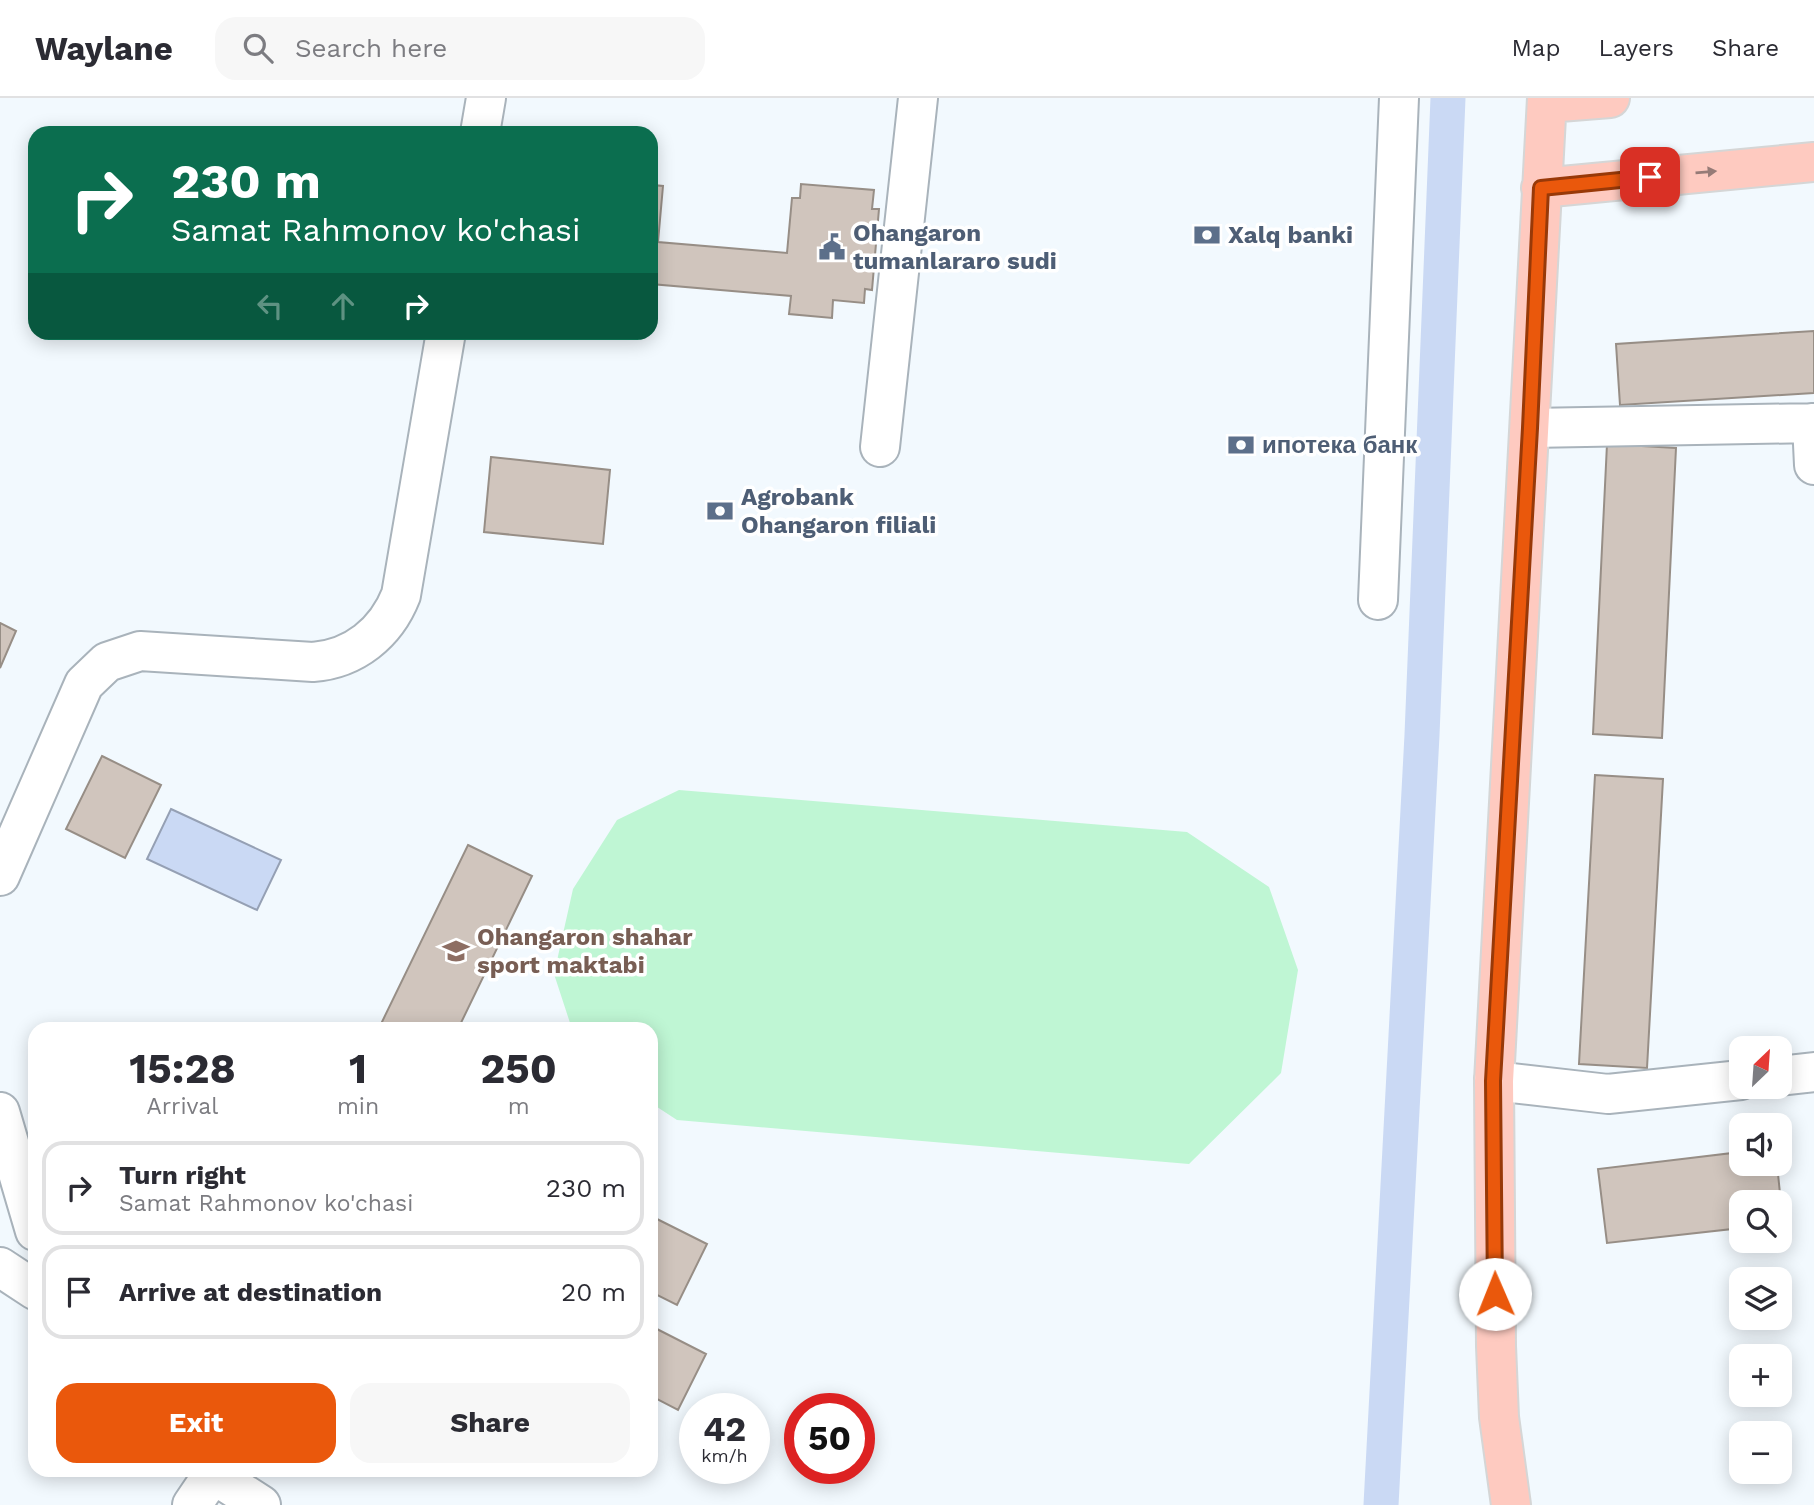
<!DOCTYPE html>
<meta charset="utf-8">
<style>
:root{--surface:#fff;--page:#f7f7f7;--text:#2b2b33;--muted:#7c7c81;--line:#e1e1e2;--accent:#ea580c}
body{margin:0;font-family:"Work Sans",sans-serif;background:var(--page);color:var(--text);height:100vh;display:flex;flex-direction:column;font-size:26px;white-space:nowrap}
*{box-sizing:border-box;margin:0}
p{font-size:23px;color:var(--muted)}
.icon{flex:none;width:38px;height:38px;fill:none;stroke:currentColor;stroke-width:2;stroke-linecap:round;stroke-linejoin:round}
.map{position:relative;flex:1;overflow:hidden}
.side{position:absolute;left:28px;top:924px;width:630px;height:455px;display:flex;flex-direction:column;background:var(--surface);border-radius:21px;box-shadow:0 4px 18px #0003}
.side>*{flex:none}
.top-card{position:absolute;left:28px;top:28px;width:630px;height:214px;border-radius:21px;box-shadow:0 4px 18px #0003;background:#0b6e4f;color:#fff;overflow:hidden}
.needle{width:46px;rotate:25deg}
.fabs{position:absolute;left:1729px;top:938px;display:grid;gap:14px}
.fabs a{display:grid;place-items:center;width:63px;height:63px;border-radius:14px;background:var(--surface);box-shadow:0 4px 18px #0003;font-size:35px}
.speed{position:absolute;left:679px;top:1295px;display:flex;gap:14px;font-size:35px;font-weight:700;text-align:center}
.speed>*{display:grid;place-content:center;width:91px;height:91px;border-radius:50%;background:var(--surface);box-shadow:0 4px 18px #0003;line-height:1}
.speed small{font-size:18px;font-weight:400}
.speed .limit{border:10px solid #d22;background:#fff;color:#111}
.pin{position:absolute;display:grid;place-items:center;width:60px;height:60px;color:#fff;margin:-30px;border-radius:14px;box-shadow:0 4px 10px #0006}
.me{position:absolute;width:77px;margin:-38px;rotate:359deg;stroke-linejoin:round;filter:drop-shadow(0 0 5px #0008)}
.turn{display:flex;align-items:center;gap:24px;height:147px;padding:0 28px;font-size:32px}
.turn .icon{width:91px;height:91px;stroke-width:2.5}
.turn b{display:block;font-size:49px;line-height:60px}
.lanes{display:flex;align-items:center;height:66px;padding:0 28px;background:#0003;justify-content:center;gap:35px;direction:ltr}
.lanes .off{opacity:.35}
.eta{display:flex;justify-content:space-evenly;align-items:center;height:119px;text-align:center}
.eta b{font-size:42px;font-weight:700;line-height:49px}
.primary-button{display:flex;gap:14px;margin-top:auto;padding:14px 28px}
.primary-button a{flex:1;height:80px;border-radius:21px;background:var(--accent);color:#fff;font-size:28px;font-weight:700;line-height:80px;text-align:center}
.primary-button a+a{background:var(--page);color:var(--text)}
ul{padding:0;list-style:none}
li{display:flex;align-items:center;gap:21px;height:94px;margin:0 14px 10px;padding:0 14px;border:4px solid var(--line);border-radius:21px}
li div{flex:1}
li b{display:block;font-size:26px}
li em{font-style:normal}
header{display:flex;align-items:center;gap:42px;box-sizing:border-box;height:98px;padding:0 35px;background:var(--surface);border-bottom:2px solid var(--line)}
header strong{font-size:33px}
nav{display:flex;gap:38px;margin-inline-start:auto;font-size:24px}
.search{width:490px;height:63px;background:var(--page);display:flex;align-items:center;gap:18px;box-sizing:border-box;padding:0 24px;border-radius:21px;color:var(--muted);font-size:26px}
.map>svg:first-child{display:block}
.green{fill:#bff6d4}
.water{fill:#cad9f4;stroke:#95a0b4;stroke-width:2}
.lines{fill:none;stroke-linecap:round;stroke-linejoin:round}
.canal{stroke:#cad9f4;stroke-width:35}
.building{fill:#d0c5bd;stroke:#978e86;stroke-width:2}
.minor-casing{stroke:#a9b3bb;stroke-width:42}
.major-casing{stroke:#d5d6d6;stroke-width:42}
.minor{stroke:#fff;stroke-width:38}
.major{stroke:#fecac0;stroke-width:38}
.oneway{fill:#967b77}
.route-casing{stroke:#983908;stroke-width:18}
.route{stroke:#ea580c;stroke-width:12}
.labels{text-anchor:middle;stroke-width:7;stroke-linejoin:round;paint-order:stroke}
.service-label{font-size:24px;font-weight:bold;fill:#4e5e75;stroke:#fff;text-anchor:start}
.education-label{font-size:24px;font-weight:bold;fill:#785e54;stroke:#fff;text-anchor:start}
</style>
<header>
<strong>Waylane</strong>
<div class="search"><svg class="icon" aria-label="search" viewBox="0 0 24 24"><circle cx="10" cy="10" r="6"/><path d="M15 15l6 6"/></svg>Search here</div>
<nav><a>Map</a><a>Layers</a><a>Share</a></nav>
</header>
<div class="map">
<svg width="1814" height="1407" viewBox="0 0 1814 1407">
<rect width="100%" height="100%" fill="#f2f9fe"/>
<path class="green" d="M 679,692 L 1187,734 L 1269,789 L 1298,872 L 1281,975 L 1189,1066 L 677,1022 L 651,1005 L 651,931 L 572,931 L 554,876 L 573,791 L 617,722 Z"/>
<path class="water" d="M 171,711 L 281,762 L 257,812 L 147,761 Z"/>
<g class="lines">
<path class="canal" d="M 1381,1407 L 1422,637 L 1448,0"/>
</g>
<path class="building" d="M 651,68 L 655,69 L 653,87 L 663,88 L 658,144 L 787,155 L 792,100 L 800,100 L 801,86 L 874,92 L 872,111 L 879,111 L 872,192 L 865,191 L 864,205 L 833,202 L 832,220 L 789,216 L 791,198 L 651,186 Z
M 1814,233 L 1814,295 L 1620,307 L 1616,246 Z
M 1607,346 L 1676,350 L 1662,640 L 1593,636 Z
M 491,359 L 610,372 L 603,446 L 484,434 Z
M 0,525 L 16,533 L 0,570 Z
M 102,658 L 161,687 L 125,760 L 66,731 Z
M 1595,677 L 1663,681 L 1647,970 L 1579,966 Z
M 468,747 L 532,778 L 458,931 L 386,931 L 380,928 Z
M 1741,1054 L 1741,1066 L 1777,1066 L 1783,1125 L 1780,1126 L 1780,1104 L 1741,1104 L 1741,1130 L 1607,1145 L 1598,1071 Z
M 651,1118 L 707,1146 L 677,1207 L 651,1194 Z
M 651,1228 L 706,1256 L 678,1312 L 651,1298 Z"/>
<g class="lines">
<g class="minor-casing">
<path id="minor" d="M 480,35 L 486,0
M 1812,325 L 1814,367
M 1530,330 L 1814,325
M 880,349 L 918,0
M 1378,502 L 1399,0
M 0,778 L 84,586 L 107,564 L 140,553 L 313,564 C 354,561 386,535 401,497 L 446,234
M 1780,978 L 1814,974
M 1494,983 L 1608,996 L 1741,982
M 0,1014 L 35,1133
M 0,1169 L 35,1192
M 212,1372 L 213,1376 L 261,1407
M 192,1407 L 213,1376"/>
</g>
<g class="major-casing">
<path id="major" d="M 1547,5 L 1610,0
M 1541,90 L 1814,64
M 1511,1407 L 1499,1319 L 1496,1248 L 1494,983 L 1547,0"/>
</g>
<use href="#minor" class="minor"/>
<use href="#major" class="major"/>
</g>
<defs><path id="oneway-solid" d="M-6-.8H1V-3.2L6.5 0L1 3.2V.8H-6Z" transform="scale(1.75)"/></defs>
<use class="oneway" href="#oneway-solid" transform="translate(1706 74) rotate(-5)"/>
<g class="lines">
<g class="route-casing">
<path id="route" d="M 1495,1196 L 1493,983 L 1530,330 L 1541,90 L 1650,79"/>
</g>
<use href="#route" class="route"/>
</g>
<defs>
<g id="bank-bare" transform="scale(2.1)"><path d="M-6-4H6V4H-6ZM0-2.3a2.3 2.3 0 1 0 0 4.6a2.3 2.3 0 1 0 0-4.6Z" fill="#5c6f8a" stroke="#fff" stroke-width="2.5" paint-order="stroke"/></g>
<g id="civic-bare" transform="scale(2.1)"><path d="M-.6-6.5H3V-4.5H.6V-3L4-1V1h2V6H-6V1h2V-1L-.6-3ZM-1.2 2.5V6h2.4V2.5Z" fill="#5c6f8a" stroke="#fff" stroke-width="2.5" paint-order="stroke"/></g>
<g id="school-bare" transform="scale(2.1)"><path d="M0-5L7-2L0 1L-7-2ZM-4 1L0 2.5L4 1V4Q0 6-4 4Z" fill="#8d6e63" stroke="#fff" stroke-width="2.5" paint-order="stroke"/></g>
</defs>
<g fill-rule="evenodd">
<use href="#bank-bare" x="1207" y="137"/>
<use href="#civic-bare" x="832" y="149"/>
<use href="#bank-bare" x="1241" y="347"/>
<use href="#bank-bare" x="720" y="413"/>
<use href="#school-bare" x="456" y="853"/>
</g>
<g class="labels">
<g class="service-label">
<text x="853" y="143">Ohangaron<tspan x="853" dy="28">tumanlararo sudi</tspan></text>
<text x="1228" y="145">Xalq banki</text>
<text x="1262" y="355">ипотека банк</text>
<text x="741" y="407">Agrobank<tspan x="741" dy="28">Ohangaron filiali</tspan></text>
</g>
<g class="education-label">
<text x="477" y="847">Ohangaron shahar<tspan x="477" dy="28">sport maktabi</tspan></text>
</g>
</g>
</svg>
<div class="fabs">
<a><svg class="needle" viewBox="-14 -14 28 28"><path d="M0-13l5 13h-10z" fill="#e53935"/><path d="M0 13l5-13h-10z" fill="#7c7c81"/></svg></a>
<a><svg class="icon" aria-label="sound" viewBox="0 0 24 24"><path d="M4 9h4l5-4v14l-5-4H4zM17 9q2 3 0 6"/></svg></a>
<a><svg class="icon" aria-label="search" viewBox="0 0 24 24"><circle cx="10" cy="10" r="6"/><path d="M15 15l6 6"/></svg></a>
<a><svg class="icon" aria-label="layers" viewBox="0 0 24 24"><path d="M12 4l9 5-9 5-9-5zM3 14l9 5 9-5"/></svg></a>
<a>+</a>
<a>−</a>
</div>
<div class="speed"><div>42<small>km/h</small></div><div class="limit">50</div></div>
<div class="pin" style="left:1650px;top:79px;background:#d93025"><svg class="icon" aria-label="arrive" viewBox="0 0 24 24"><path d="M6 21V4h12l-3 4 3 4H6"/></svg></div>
<svg class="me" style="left:1495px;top:1196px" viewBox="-20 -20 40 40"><circle r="19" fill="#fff"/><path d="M0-13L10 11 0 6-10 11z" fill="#ea580c"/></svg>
<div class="top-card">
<div class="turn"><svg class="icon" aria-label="right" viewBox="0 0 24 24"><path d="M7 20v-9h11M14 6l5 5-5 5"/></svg><div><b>230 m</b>Samat Rahmonov ko'chasi</div></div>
<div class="lanes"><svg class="icon off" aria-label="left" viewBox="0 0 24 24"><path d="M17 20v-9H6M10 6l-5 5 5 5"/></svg><svg class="icon off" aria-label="ahead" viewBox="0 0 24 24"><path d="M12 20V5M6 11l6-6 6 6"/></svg><svg class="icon" aria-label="right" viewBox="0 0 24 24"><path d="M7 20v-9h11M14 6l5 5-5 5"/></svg></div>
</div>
<section class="side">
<div class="eta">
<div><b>15:28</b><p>Arrival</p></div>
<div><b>1</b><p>min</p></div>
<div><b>250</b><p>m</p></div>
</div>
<ul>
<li><svg class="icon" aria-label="right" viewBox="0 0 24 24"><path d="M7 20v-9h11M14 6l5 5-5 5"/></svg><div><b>Turn right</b><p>Samat Rahmonov ko'chasi</p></div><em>230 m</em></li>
<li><svg class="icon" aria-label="arrive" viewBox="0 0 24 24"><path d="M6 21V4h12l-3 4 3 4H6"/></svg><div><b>Arrive at destination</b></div><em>20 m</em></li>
</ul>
<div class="primary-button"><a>Exit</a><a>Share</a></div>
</section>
</div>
